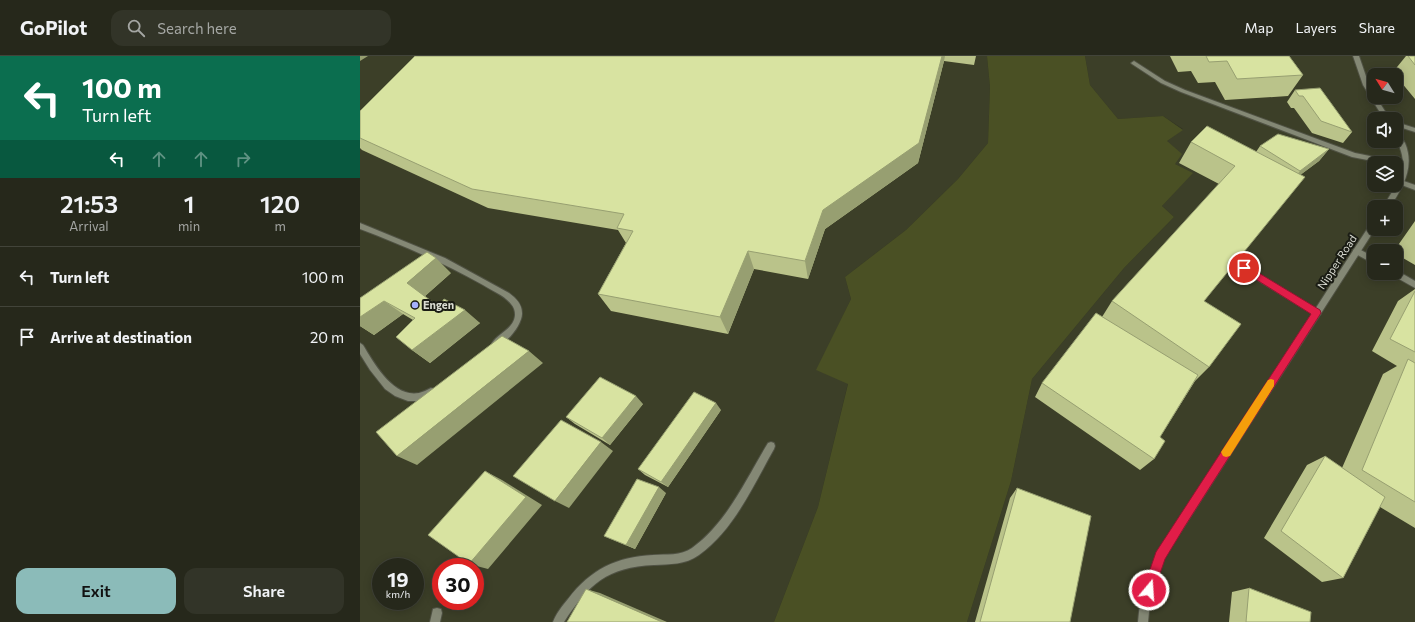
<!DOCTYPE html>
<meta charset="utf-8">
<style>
:root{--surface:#26281b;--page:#323428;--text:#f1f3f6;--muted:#a4a6a3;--line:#42443a;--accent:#8bbbb9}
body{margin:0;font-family:Commissioner,sans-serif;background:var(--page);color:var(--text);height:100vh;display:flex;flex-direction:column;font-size:15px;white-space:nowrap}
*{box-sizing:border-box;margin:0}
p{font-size:13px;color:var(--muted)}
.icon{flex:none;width:22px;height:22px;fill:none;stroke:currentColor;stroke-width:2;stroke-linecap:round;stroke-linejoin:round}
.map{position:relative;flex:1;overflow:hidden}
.side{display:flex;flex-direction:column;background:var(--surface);width:360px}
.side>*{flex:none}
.hud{background:#0b6e4f;color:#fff;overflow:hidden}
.needle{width:26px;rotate:307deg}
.fabs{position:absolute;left:1007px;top:12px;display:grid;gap:8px}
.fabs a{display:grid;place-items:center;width:36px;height:36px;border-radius:8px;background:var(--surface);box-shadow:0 2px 10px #0003,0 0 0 1px var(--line);font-size:20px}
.speed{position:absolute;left:12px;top:502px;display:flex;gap:8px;font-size:20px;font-weight:700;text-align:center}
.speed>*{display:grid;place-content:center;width:52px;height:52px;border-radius:50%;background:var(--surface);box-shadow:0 2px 10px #0003,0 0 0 1px var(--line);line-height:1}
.speed small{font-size:10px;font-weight:400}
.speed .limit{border:6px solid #d22;background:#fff;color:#111}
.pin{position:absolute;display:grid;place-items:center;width:34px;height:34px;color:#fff;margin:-17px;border:2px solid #fff;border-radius:50%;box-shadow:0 1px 4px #0007}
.me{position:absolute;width:44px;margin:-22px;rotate:18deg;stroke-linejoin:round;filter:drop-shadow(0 0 3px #0008)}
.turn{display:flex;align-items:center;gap:14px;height:84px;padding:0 16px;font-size:18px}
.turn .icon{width:52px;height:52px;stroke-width:2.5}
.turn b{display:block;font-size:28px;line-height:34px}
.lanes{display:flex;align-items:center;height:38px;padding:0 16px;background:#0003;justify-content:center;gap:20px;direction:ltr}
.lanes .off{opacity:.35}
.eta{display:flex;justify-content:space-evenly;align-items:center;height:68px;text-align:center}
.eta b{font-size:24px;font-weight:600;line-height:28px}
.button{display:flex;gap:8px;margin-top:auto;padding:8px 16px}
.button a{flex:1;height:46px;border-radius:12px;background:var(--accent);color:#111;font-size:16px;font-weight:600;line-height:46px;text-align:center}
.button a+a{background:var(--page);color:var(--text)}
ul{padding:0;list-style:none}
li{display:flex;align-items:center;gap:12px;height:60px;padding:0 16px;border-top:1px solid var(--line)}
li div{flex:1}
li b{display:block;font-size:15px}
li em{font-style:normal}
header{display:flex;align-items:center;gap:24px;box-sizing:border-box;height:56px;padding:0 20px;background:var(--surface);border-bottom:1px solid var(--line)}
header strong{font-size:19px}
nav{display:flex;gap:22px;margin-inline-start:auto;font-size:14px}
.search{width:280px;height:36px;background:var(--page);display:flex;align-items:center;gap:10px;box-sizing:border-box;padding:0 14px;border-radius:12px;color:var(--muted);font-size:15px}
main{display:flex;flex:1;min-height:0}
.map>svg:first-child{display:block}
.built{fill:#3c3f28;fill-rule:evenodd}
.green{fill:#4a5024}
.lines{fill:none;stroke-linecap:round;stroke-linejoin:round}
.lane-casing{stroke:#505244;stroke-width:2}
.street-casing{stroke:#505244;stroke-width:2}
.lane{fill:#848875;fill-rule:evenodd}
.street{fill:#848875;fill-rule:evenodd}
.wall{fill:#bac38a}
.shaded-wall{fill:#979f71}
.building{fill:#d8e3a1;stroke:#979f71}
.route{fill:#e11d48;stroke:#92132f}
.slow{fill:#f59e0b}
.poi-dot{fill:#a5b1fc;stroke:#1a1c14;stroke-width:1.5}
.labels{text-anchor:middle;stroke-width:4;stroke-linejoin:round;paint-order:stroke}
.street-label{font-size:11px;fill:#dadcd2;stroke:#1a1c14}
.poi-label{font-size:11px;font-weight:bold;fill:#dadcd2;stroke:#1a1c14;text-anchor:start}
</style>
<header>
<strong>GoPilot</strong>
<div class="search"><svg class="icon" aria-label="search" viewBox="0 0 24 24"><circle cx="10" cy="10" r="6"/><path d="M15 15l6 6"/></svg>Search here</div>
<nav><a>Map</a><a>Layers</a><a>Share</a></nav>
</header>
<main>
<section class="side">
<div class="hud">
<div class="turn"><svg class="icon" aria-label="left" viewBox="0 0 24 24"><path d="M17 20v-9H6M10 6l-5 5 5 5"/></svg><div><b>100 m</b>Turn left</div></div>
<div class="lanes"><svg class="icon" aria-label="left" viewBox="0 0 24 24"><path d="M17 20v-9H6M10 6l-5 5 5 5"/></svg><svg class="icon off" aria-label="ahead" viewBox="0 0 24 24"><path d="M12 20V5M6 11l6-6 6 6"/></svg><svg class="icon off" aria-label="ahead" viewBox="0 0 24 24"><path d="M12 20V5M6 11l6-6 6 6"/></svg><svg class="icon off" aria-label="right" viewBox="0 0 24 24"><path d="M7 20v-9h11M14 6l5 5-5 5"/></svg></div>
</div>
<div class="eta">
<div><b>21:53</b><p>Arrival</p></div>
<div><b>1</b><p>min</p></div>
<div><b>120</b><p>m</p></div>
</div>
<ul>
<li><svg class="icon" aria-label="left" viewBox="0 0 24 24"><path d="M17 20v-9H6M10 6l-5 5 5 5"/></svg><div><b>Turn left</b></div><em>100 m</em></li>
<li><svg class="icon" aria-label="arrive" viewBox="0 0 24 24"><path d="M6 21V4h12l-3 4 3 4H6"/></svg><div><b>Arrive at destination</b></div><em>20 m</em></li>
</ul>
<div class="button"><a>Exit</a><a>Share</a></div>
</section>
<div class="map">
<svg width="1055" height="566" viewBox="0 0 1055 566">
<rect width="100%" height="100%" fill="#323524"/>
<path class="built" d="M 0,0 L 627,0 L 630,31 L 628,87 L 598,123 L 546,174 L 485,221 L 491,243 L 457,314 L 488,327 L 458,451 L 414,566 L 0,566 ZM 21,511 L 55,511 L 55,545 L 21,545 ZM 81,511 L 115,511 L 115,545 L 81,545 Z
M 725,0 L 1055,0 L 1055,566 L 607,566 L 651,425 L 672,323 L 764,212 L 814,161 L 802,150 L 832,117 L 815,108 L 807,85 L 823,73 L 803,60 L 758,63 L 730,29 ZM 1014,19 L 1036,19 L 1036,41 L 1014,41 ZM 1014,63 L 1036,63 L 1036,85 L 1014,85 ZM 1014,107 L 1036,107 L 1036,129 L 1014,129 ZM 1014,151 L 1036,151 L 1036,173 L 1014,173 ZM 1014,195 L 1036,195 L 1036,217 L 1014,217 Z"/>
<path class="green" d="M 627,0 L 725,0 L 730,29 L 758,63 L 803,60 L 823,74 L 807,85 L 822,98 L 815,108 L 833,117 L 802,150 L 814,161 L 764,212 L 672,323 L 651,425 L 607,566 L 414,566 L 458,451 L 488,328 L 456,314 L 491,243 L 485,221 L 546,174 L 598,123 L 628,87 L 630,31 Z"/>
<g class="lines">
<g class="lane-casing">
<path id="lane" d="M 774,5 L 805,25 L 825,34 L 995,97 L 1035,105 L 1038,107 L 1036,109 L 1036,107 L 1023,107 L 992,101 L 821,36 L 801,27 L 772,8 L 771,7 Z
M 1036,66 L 1055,72 L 1055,76 L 1036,70 Z
M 1039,124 L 1041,124 L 1055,129 L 1055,134 L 1039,128 Z
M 0,167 L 85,202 L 149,237 C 156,242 162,248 162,257 C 163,268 144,293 133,289 L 132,287 C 138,277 154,273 155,259 C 155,255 154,251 151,248 C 144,239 132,235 123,229 C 84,207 42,189 0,173 Z
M 997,192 L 1014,201 L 1014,208 L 994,197 L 993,195 L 994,193 Z
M 884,209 L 960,255 L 961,257 L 960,259 L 954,259 L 881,214 L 880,212 Z
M 1036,214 L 1055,225 L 1055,232 L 1032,219 L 1031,217 L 1036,217 Z
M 0,287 L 3,289 C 14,307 33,342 59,337 C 63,336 67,334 71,332 L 74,333 L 75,336 L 74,339 L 59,345 L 48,345 L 35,340 L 25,333 L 10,314 L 0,298 Z
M 411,386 L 414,387 L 415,390 L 414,393 C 393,430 374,474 339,499 C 325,509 310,508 294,509 C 247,511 229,528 204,566 L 193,566 C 196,558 202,550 208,543 C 231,513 256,501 293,499 C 306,498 321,500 332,492 C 367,467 386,423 408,387 Z
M 77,552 L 81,553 L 82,557 L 80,566 L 70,566 L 73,553 Z"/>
</g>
<g class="street-casing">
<path id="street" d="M 993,0 L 999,0 L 1009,29 L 1014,37 L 1014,41 L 1016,41 L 1030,63 L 1024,63 L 1003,29 Z
M 1036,75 C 1040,77 1042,83 1045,87 C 1055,111 1043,131 1030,151 L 1023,151 C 1032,135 1046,119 1042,99 C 1040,90 1036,84 1036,75 Z
M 1014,166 L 1014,173 L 1015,173 L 804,502 L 790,546 L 788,566 L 778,566 L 780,546 L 797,497 L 1011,167 Z"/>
</g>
<use href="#lane" class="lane"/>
<use href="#street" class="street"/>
</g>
<path class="wall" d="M 55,0 L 616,0 L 614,9 L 584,5 L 558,107 L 465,173 L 448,223 L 394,213 L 368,278 L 251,255 L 238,238 L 266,187 L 258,174 L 128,152 L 2,94 L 0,92 L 0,55 Z
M 810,0 L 929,0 L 943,19 L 928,40 L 865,44 L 855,26 L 838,27 L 831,15 L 818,16 Z
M 1046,0 L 1055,0 L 1055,43 L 1036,20 L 1036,19 L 1035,19 L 1033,16 Z
M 935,34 L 992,76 L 983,87 L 952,77 L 934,52 L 931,52 L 927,46 Z
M 831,86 L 896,96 L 900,90 L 969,93 L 959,105 L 940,119 L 844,245 L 849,311 L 835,325 L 800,381 L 794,403 L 780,414 L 675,341 L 682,327 L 742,261 L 752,245 L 859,128 L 819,107 Z
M 1055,165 L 1055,209 L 1036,198 L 1036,195 L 1034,195 Z
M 91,217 L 65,240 L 79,251 L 120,267 L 70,307 L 52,294 L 53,264 L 43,258 L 14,279 L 0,270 L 0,242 Z
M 1055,233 L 1055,472 L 1020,451 L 983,522 L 962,526 L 904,482 L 947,409 L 965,400 L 982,412 L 1023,318 L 1037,310 L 1012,295 L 1038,245 Z
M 283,348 L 250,389 L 215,368 L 206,361 Z
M 361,354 L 308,431 L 285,419 L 278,413 Z
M 657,432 L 710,566 L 615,566 L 650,442 Z
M 306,437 L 275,493 L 244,480 Z
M 889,532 L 950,566 L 869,566 L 872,536 Z"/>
<path class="shaded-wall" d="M 0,0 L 8,0 L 0,5 Z
M 582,0 L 585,0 L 584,5 L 558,107 L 465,173 L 448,223 L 445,205 L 463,154 Z
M 969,93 L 959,105 L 931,126 L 940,115 Z
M 388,195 L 394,213 L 368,278 L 360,261 Z
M 76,202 L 91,217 L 64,241 L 47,227 Z
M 24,245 L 43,258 L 14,279 L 0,270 L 0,261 Z
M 105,254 L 120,267 L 70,307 L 52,294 Z
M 169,295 L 183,307 L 57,409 L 37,400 Z
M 276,340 L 283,348 L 250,389 L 242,382 Z
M 356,347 L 361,354 L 308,431 L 301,426 Z
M 241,386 L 253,395 L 209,452 L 195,445 Z
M 125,415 L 142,424 L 182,449 L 128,513 L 109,508 Z
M 299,431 L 306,437 L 275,493 L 266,489 Z
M 226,533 L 240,537 L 307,566 L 302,566 Z"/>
<path class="building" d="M 55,0 L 582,0 L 559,87 L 463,154 L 445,205 L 388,195 L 360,261 L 238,238 L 273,175 L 257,172 L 264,158 L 112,133 L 0,82 L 0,55 Z
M 846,0 L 929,0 L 943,19 L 877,23 L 867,5 L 849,6 Z
M 1048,0 L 1055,0 L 1055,9 Z
M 960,32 L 992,76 L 961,65 L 943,40 L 939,40 L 935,34 Z
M 847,70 L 945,121 L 844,245 L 881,268 L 849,311 L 752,245 L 875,110 L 831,86 Z
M 918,78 L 969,93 L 940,115 L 900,90 Z
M 67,196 L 76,202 L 47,227 L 79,251 L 84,243 L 105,254 L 52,294 L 36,281 L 55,262 L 24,245 L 0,261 L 0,242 Z
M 1055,235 L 1055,296 L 1030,283 Z
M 736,257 L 838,319 L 800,381 L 805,385 L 794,403 L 682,327 Z
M 142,280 L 169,295 L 37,400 L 16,376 Z
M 1048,303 L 1055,307 L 1055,446 L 1002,414 Z
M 240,321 L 276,340 L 242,382 L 206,361 Z
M 334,336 L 356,347 L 301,426 L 278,413 Z
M 201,364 L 241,386 L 195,445 L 153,420 Z
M 965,400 L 1025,441 L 983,522 L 921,475 Z
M 125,415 L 166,441 L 109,508 L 68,479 Z
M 277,423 L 299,431 L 266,489 L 244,480 Z
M 657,432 L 731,460 L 710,566 L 620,566 Z
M 889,532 L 951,556 L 950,566 L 886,566 Z
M 226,533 L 302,566 L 207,566 Z"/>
<path class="route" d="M 884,208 L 960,254 L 961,257 L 825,470 L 805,503 L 793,538 L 789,540 L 785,538 L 783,534 L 796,496 L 951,258 L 881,214 L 879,212 Z"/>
<path class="slow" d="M 911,323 L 914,324 L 914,330 L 870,400 L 866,401 L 863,400 L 861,396 L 863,393 L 908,324 Z"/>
<circle class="poi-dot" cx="55" cy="249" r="4"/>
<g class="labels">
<g class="street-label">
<text transform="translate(977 206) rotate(-57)" y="4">Nipper Road</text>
</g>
<g class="poi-label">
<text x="63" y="253">Engen</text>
</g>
</g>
</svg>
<div class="fabs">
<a><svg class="needle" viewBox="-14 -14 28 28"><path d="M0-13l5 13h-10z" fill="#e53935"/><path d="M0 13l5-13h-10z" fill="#a4a6a3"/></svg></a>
<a><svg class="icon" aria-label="sound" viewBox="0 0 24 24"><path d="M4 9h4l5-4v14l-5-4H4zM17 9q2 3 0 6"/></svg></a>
<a><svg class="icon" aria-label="layers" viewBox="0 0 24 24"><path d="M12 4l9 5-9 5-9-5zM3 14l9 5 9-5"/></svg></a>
<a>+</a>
<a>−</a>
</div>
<div class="speed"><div>19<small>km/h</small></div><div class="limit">30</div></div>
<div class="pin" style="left:884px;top:212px;background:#d93025"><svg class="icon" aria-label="arrive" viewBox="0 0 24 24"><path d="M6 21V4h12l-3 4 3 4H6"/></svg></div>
<svg class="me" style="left:789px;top:534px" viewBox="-20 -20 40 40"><circle r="17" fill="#e11d48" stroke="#fff" stroke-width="3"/><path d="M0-11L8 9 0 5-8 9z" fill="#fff"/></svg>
</div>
</main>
